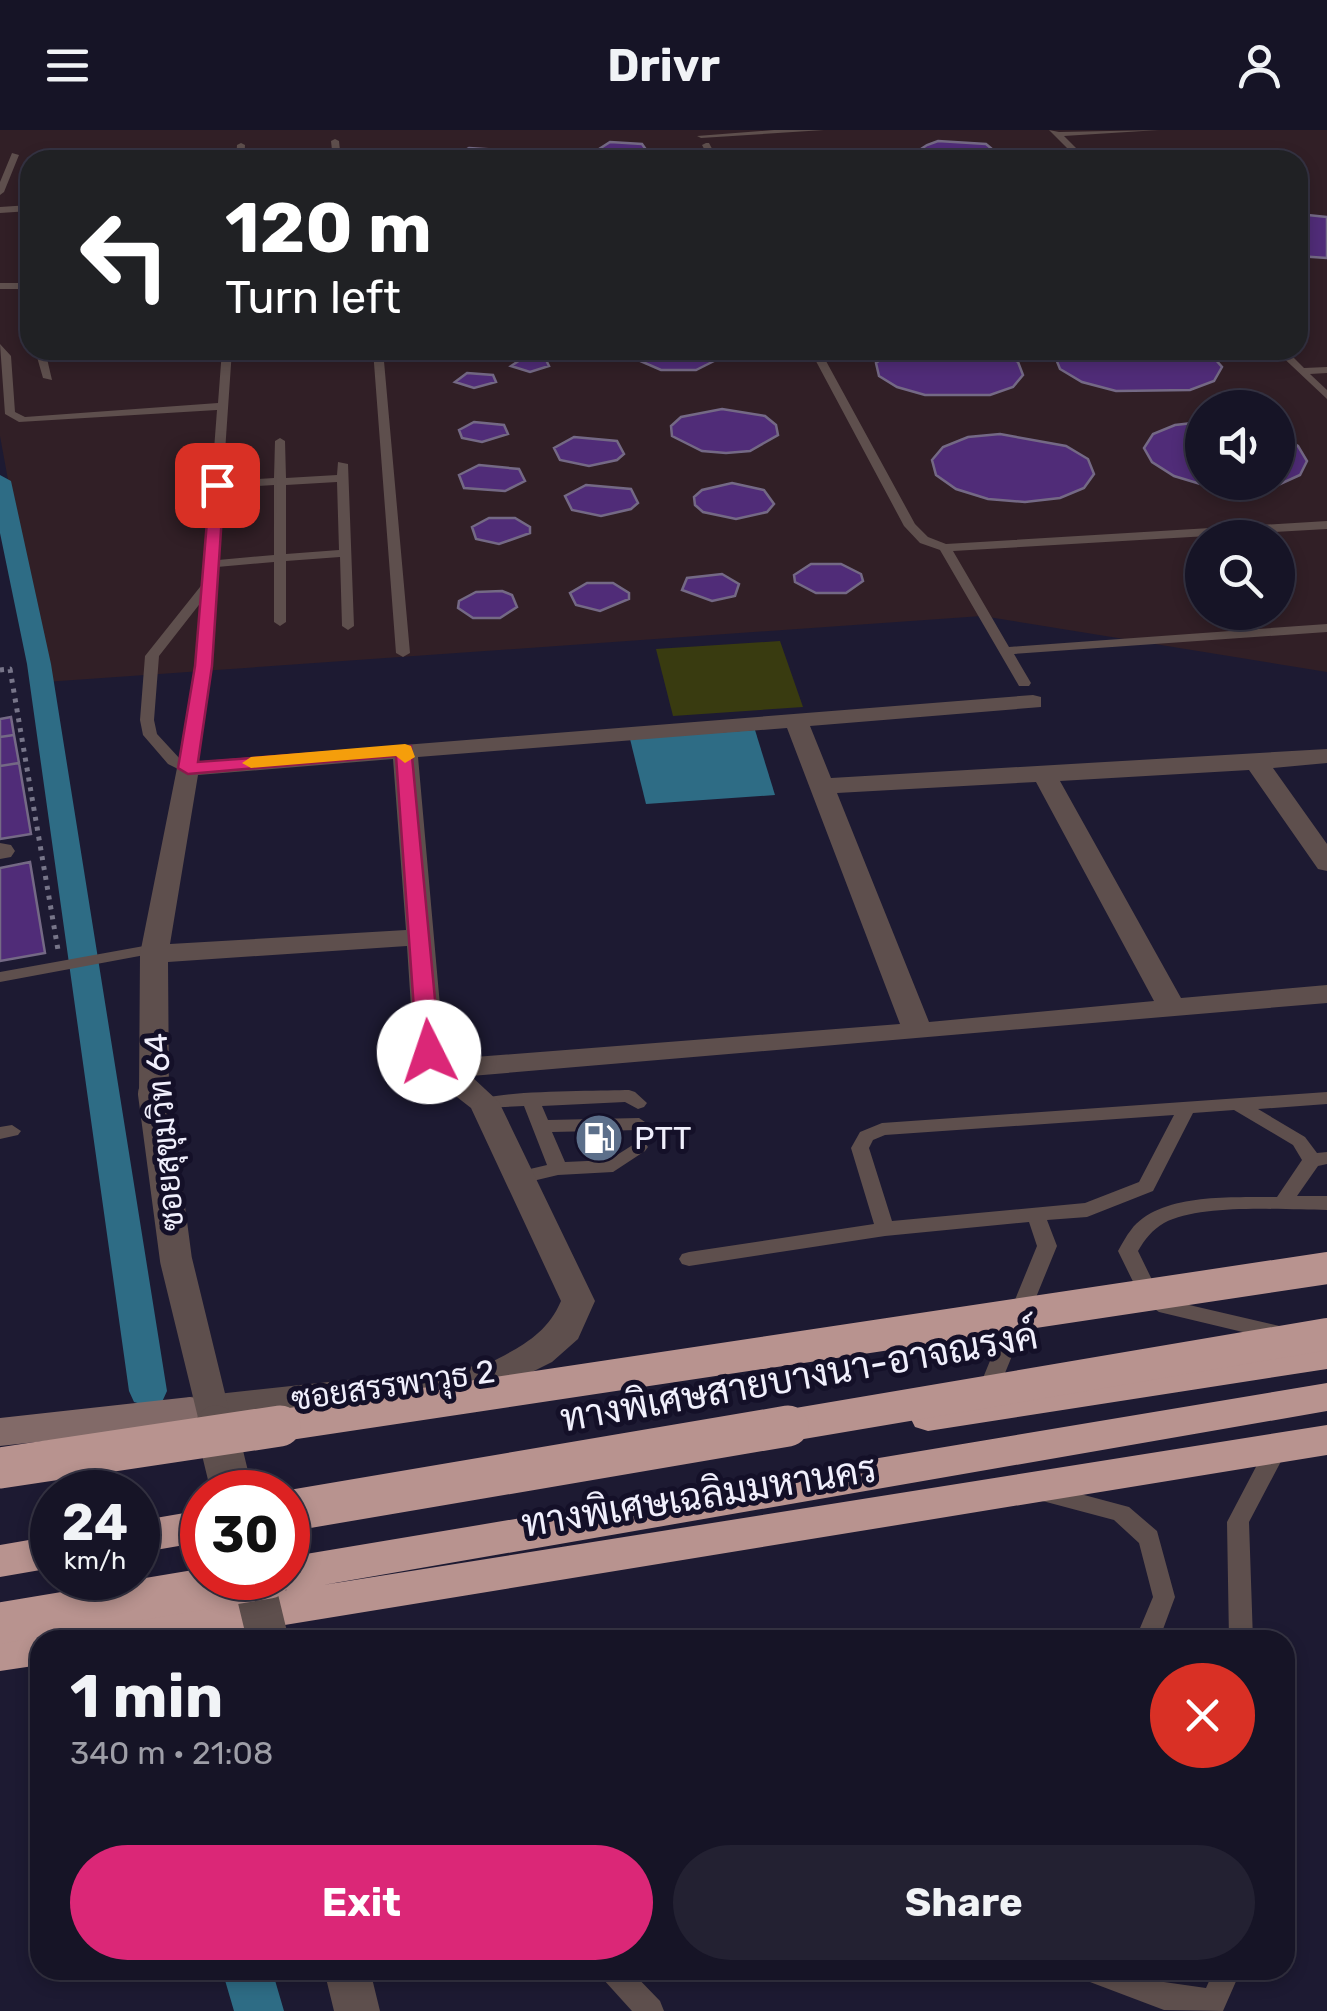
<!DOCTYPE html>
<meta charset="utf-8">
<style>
:root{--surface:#161426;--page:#232132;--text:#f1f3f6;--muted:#9e9ea7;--line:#353343;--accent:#db2777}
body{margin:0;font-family:Rubik,Sarabun,sans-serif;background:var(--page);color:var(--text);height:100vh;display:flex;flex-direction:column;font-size:38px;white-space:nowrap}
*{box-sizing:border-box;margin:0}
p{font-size:32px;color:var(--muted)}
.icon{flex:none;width:55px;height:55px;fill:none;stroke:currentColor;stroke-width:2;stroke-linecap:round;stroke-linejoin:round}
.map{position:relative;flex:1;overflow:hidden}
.details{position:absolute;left:30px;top:1500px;width:1265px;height:350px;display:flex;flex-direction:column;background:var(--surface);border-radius:30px;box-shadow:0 5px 15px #0003,0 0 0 2px var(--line)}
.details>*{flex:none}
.top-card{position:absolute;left:20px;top:20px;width:1288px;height:210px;border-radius:30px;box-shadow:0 5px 15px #0003,0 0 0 2px var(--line);background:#202124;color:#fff;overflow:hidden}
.tools{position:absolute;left:1185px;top:260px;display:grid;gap:20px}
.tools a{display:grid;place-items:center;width:110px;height:110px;border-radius:50%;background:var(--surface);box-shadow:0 5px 15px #0003,0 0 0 2px var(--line);font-size:50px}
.speed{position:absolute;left:30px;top:1340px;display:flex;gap:20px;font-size:50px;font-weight:700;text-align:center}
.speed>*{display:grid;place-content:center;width:130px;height:130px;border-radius:50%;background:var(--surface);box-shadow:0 5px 15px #0003,0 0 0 2px var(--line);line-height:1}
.speed small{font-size:25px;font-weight:400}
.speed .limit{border:15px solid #d22;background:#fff;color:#111}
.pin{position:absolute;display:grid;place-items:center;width:85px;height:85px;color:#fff;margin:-42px;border-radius:20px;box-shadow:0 5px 15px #0006}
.me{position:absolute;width:110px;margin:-55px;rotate:356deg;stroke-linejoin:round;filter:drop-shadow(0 0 8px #0008)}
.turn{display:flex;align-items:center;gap:35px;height:210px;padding:0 40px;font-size:45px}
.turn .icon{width:130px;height:130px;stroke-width:2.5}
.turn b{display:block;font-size:70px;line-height:85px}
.round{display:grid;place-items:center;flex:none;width:105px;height:105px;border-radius:52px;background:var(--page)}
.head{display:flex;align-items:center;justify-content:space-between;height:170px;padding:0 40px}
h1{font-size:60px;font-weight:700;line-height:75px}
.cta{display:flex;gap:20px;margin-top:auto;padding:20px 40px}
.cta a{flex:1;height:115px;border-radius:60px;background:var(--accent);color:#fff;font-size:40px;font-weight:700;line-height:115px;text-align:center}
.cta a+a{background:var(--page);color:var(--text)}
header{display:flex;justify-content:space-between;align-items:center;height:130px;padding:0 40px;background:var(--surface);font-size:45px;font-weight:700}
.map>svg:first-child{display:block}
.industrial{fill:#311f26;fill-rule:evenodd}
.green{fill:#393b10}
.water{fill:#2e6c85}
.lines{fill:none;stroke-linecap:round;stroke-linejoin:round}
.canal{fill:#2e6c85;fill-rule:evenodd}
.building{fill:#502c78;stroke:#746985;stroke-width:2.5}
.path{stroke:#777589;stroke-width:5;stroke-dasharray:4 6;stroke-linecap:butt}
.lane{fill:#5e4f4d;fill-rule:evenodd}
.street{fill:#5e4f4d;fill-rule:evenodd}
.secondary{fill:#826a68;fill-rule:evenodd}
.highway{fill:#b8938f;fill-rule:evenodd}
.street-bridge-far1{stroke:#5e4f4d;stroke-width:32}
.street-bridge{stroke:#5e4f4d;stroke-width:41}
.highway-bridge-far1{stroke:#b8938f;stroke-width:32}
.highway-bridge{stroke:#b8938f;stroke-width:41}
.route{fill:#db2777;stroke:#8e194d;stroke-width:2.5}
.slow{fill:#f59e0b}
.labels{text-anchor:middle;stroke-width:10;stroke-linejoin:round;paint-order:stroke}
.street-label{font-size:32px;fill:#f0effc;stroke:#141028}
.poi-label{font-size:32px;fill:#f0effc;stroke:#141028;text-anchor:start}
.near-street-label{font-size:38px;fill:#f0effc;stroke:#141028}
</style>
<header><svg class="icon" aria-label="menu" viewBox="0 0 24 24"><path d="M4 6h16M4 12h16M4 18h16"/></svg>Drivr<svg class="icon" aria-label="person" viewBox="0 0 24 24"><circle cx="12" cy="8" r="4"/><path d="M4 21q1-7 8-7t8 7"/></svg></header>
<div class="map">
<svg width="1327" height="1881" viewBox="0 0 1327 1881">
<rect width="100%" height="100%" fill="#1d1a32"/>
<path class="industrial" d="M 0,0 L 1327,0 L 1327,542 L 982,486 L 45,552 L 0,306 ZM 30,30 L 1298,30 L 1298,220 L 30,220 ZM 1202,278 L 1278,278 L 1278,352 L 1202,352 ZM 1202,408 L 1278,408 L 1278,482 L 1202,482 Z"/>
<path class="green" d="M 780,511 L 803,577 L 673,586 L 656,519 Z"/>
<path class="water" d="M 755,600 L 775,665 L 646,674 L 630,609 Z"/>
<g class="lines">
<path class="canal" d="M 0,345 L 11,351 L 51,534 L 167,1261 L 162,1272 L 148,1276 L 134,1272 L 129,1261 L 27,534 L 0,403 Z
M 222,1840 L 272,1840 L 284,1881 L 234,1881 Z"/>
</g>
<path class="building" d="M 938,11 L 986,14 L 998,24 L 988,30 L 937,30 L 923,24 L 921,19 L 927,15 Z
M 610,12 L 642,14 L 647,21 L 621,27 L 596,21 Z
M 469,18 L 500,20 L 504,27 L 453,27 Z
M 808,22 L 832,23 L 856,30 L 765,30 Z
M 1298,84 L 1327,87 L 1327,128 L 1298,126 Z
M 449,220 L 489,220 L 468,228 L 452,225 Z
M 641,220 L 714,220 L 718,229 L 696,240 L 661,240 L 638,230 Z
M 893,220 L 994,220 L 1018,232 L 1023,245 L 1013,257 L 990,265 L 925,265 L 897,257 L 879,246 L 876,233 Z
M 1057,220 L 1207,220 L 1222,237 L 1214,251 L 1190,260 L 1116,261 L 1082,252 L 1060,239 L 1054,224 Z
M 523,228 L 546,230 L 549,236 L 530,242 L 511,236 Z
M 467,243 L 493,245 L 496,252 L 474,258 L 455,252 Z
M 722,279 L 765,286 L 776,295 L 778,305 L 750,321 L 726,323 L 702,321 L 672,306 L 671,296 L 681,287 Z
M 474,292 L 504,295 L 508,304 L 482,312 L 462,308 L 459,300 Z
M 1202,292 L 1202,352 L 1278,352 L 1278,305 L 1298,316 L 1307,331 L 1300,345 L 1278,355 L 1245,359 L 1207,356 L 1174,346 L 1152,332 L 1144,318 L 1153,304 L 1175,295 Z
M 1000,304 L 1066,316 L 1088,329 L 1094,344 L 1084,358 L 1060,368 L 1025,372 L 988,369 L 956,359 L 936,345 L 932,330 L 943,317 L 968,307 Z
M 574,307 L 617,311 L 624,324 L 617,330 L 589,336 L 560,330 L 554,318 Z
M 479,335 L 519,339 L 525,351 L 505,361 L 464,358 L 459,345 Z
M 732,353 L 764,360 L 774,374 L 767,382 L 736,389 L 703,382 L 695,375 L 694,367 L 702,360 Z
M 586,355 L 631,359 L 638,373 L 631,379 L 601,386 L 572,380 L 565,366 Z
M 489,388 L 515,388 L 530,397 L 530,403 L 499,414 L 476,409 L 472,397 Z
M 811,434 L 841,434 L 861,444 L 863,451 L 846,463 L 816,463 L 795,452 L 794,445 Z
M 722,444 L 739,454 L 735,466 L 712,471 L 682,460 L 687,448 Z
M 587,453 L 613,453 L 629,463 L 629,469 L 600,481 L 576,475 L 570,463 Z
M 502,461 L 512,465 L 517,477 L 500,488 L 473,488 L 458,478 L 459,471 L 476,462 Z
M 11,587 L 14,605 L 0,607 L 0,589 Z
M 14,605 L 19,633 L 0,636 L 0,607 Z
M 19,633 L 31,704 L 0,709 L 0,636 Z
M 30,732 L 45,823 L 0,831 L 0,738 Z"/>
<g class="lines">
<path class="path" d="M 0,540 L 10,539 L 58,820"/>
<path class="lane" d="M 774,0 L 824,0 L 701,8 L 697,6 Z
M 1049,0 L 1059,2 L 1159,0 L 1064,6 L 1088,30 L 1079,30 Z
M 335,9 L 339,11 L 341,30 L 333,30 L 331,11 Z
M 241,13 L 245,15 L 244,30 L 236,30 L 237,15 Z
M 706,13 L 709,13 L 718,30 L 710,30 L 702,15 Z
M 12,23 L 19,25 L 4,62 L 0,65 L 0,52 Z
M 30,75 L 30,81 L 0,83 L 0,77 Z
M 0,153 L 30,153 L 30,159 L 0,159 Z
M 0,214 L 11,226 L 15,282 L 25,287 L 218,273 L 222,220 L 232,220 L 223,351 L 274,348 L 275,311 L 280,308 L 285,311 L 286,348 L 337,345 L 338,332 L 348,334 L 354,496 L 348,500 L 342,496 L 340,427 L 286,431 L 286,492 L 280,496 L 274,492 L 274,432 L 217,437 L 211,537 L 192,641 L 182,641 L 168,634 L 143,605 L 140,590 L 145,526 L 204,452 L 217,280 L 19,292 L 5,284 ZM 337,352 L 339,420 L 286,424 L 286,355 ZM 274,355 L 274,425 L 218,430 L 223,358 ZM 202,471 L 197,537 L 181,630 L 157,604 L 154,590 L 159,526 Z
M 35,220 L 45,220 L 52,250 L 43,248 Z
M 373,220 L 383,220 L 410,523 L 403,527 L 396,523 Z
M 810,220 L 820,220 L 915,394 L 928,407 L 946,414 L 1327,391 L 1327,399 L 953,421 L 1009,517 L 1327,494 L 1327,502 L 1014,524 L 1031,553 L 1029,556 L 1019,556 L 940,420 L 920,413 L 904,396 Z
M 1275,220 L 1286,220 L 1304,238 L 1327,237 L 1327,243 L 1310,244 L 1327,260 L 1327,269 Z
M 155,814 L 163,819 L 161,822 L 0,852 L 0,842 Z
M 629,960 L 635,962 L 647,973 L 644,977 L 638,979 L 625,972 L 542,976 L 548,990 L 639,988 L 648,994 L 639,1000 L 552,1002 L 565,1032 L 609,1030 L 639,1011 L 645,1013 L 648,1017 L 645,1021 L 613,1042 L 558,1045 L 520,1054 L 513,1053 L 511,1048 L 513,1043 L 547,1035 L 524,976 L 484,978 L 475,972 C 489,960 602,961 629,960 Z
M 1327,962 L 1327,974 L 1258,979 L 1305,1007 L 1317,1023 L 1327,1022 L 1327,1034 L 1318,1036 L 1297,1066 L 1327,1066 L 1327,1080 C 1284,1080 1202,1073 1164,1093 C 1152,1100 1145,1109 1138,1121 L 1157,1160 L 1172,1171 L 1292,1199 L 1295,1204 L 1292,1209 L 1285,1212 L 1159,1182 L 1142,1170 L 1118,1121 C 1122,1114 1126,1106 1131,1100 C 1160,1062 1234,1068 1277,1067 L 1302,1030 L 1293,1015 L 1234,980 L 1193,983 L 1153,1061 L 1087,1087 L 1047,1090 L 1057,1116 L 996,1265 L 993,1271 L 986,1273 L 979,1271 L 976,1265 L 1037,1116 L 1029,1092 L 885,1106 L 689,1136 L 682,1134 L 679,1129 L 682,1124 L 689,1122 L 874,1094 L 851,1018 L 860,1002 L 882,993 ZM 1174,985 L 1139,1052 L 1085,1073 L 892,1091 L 869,1018 L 873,1010 L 885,1005 Z
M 12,995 L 21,1001 L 18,1005 L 0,1009 L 0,997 Z
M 1277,1309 L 1285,1312 L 1288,1318 L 1249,1392 L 1253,1510 L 1229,1510 L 1227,1392 L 1269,1312 Z
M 1043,1354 L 1129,1377 L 1157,1401 L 1175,1467 L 1159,1510 L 1135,1510 L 1153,1467 L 1139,1413 L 1114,1390 L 1035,1369 L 1032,1363 L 1035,1357 Z
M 758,1500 L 767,1503 L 771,1510 L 746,1510 L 750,1503 Z
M 599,1840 L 630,1840 L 660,1871 L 664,1881 L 632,1881 L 603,1849 Z
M 1078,1840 L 1129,1840 L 1164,1852 L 1206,1858 L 1214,1840 L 1241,1840 L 1223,1881 L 1164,1880 L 1082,1849 Z"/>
<path class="street" d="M 1033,565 L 1041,567 L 1041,577 L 810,596 L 831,648 L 1327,619 L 1327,633 L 1273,638 L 1327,714 L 1327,741 L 1318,739 L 1249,640 L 1060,651 L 1181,868 L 1327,855 L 1327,873 L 471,946 L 499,972 L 595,1171 L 578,1209 L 552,1232 L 492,1262 L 190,1295 L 177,1291 L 172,1281 L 177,1271 L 190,1267 L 486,1235 C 518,1218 546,1206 561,1171 L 471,978 L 430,946 L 414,922 L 407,816 L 168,832 L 169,964 L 165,971 L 143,971 L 139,964 L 140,824 L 178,633 ZM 787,598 L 900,894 L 449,929 L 444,921 L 418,627 ZM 393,629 L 406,800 L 170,814 L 198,645 ZM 1036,652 L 1154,871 L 929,892 L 837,663 Z
M 0,713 L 11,715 L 15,721 L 11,727 L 0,729 Z
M 324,1840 L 370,1840 L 380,1881 L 334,1881 Z"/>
<path class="secondary" d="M 190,1267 L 203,1271 L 208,1281 L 203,1291 L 190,1295 L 0,1316 L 0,1288 Z"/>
<path class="highway" d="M 1327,1213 L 1327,1239 L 928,1301 L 915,1297 L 910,1287 L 915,1277 L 928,1273 Z
M 1327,1253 L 1327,1281 L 323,1455 L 1327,1295 L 1327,1325 L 192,1510 L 64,1510 L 70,1498 L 84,1492 L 287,1460 L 274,1456 L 270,1448 L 288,1448 L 288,1427 Z
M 202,1380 L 202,1412 L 138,1423 L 138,1391 Z
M 52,1406 L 52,1438 L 0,1447 L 0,1415 Z
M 40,1499 L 57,1510 L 40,1510 L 40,1535 L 0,1541 L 0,1505 Z"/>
<path class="street-bridge-far1" d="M 154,964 L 176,1130 L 217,1298"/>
<path class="street-bridge" d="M 216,1296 L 232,1362
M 253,1448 L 268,1510"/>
<path class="highway-bridge-far1" d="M 263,1298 L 1327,1138
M 773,1298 L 1327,1204"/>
<path class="highway-bridge" d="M 0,1338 L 280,1296
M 288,1381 L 788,1296
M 0,1493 L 269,1448"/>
</g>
<path class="route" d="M 217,351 L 224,355 L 212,536 L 198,632 L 411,616 L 440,922 L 437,927 L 421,927 L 417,922 L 396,626 L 188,644 L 178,638 L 195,536 L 210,355 Z"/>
<path class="slow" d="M 405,614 L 411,616 L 415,627 L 405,633 L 396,626 L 251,638 L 242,633 L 251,627 Z"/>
<defs>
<g id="fuel-disc" transform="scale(2.5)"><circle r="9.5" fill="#5c6f8a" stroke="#141028"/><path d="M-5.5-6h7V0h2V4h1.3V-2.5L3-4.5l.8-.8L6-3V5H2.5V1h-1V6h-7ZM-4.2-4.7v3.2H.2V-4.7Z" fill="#fff"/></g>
</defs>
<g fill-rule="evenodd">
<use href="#fuel-disc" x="599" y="1008"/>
</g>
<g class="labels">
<g class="street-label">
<text transform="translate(164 1002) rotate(-95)" y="11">ซอยสุขุมวิท 64</text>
<text transform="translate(393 1255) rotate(-8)" y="11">ซอยสรรพาวุธ 2</text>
</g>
<g class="poi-label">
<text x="634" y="1019">PTT</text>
</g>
<g class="near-street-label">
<text transform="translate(799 1247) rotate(-10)" y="13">ทางพิเศษสายบางนา-อาจณรงค์</text>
<text transform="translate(699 1366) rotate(-9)" y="13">ทางพิเศษเฉลิมมหานคร</text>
</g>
</g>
</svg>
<div class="tools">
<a><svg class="icon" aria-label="sound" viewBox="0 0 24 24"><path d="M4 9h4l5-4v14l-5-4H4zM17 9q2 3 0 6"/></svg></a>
<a><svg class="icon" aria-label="search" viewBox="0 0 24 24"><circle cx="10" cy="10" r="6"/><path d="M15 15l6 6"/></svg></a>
</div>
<div class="speed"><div>24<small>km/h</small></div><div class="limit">30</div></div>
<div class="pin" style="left:217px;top:355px;background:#d93025"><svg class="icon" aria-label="arrive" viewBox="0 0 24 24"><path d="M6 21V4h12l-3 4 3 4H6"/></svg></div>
<svg class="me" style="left:429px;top:922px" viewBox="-20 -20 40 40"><circle r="19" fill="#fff"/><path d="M0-13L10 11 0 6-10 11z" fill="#db2777"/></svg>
<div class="top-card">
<div class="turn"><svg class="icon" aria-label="left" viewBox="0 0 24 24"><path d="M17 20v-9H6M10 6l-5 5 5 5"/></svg><div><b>120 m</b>Turn left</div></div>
</div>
<section class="details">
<div class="head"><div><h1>1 min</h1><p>340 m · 21:08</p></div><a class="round" style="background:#d93025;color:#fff"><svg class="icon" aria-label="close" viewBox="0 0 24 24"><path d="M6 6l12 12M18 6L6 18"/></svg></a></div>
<div class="cta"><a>Exit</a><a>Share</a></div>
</section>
</div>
